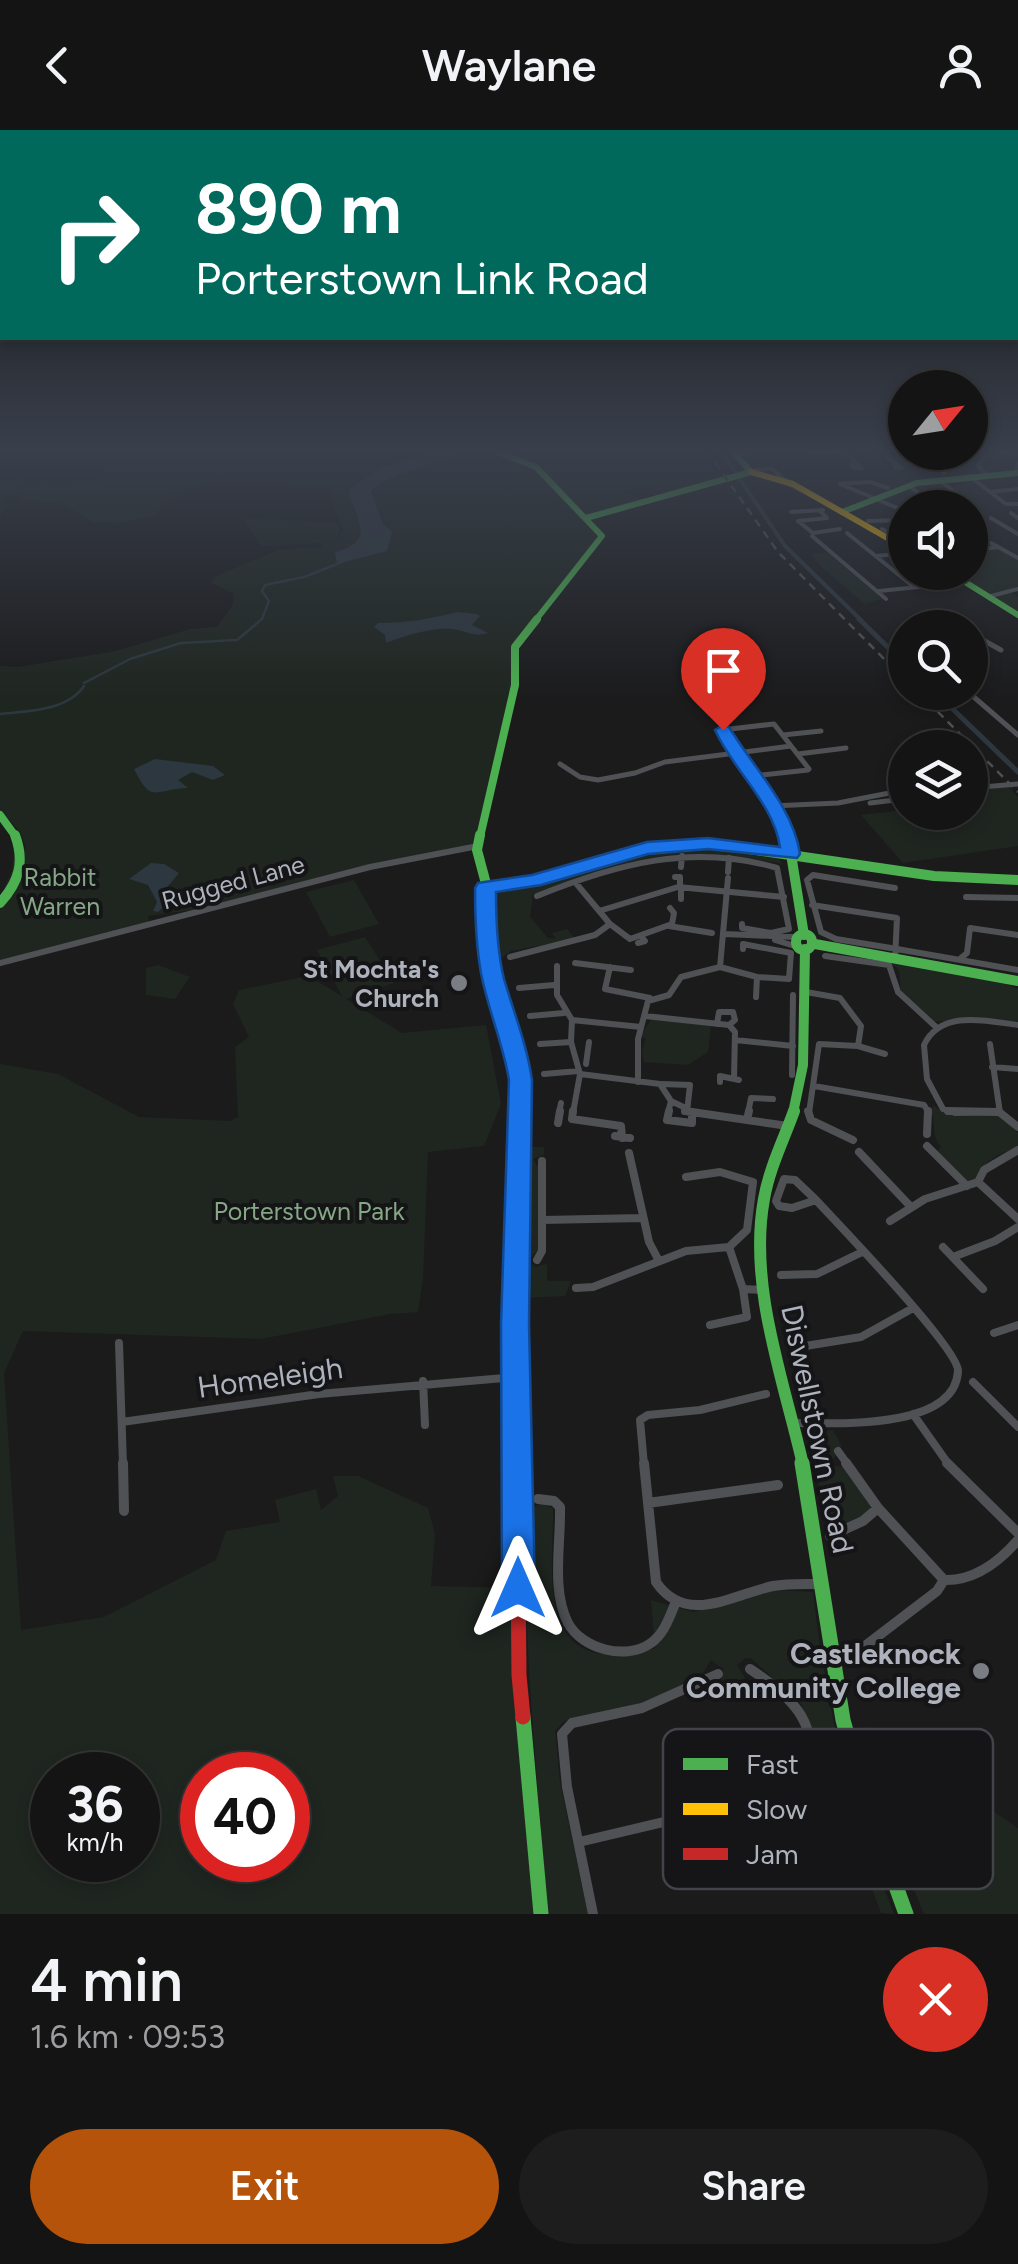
<!DOCTYPE html>
<meta charset="utf-8">
<style>
:root{--surface:#141415;--page:#1d1d1e;--text:#f1f3f6;--muted:#9d9ea0;--line:#333334;--accent:#b45309}
body{margin:0;font-family:Figtree,sans-serif;background:var(--page);color:var(--text);height:100vh;display:flex;flex-direction:column;font-size:38px;white-space:nowrap}
*{box-sizing:border-box;margin:0}
p{font-size:32px;color:var(--muted)}
.icon{flex:none;width:55px;height:55px;fill:none;stroke:currentColor;stroke-width:2;stroke-linecap:round;stroke-linejoin:round}
.map{position:relative;height:1784px;overflow:hidden}
.drawer{display:flex;flex-direction:column;background:var(--surface);flex:1}
.drawer>*{flex:none}
.banner{position:absolute;left:0px;top:0px;width:1020px;height:210px;box-shadow:0 5px 15px #0003,0 0 0 2px var(--line);background:#00695c;color:#fff;overflow:hidden}
.needle{width:65px;rotate:60deg}
.tools{position:absolute;left:888px;top:240px;display:grid;gap:20px}
.tools a{display:grid;place-items:center;width:100px;height:100px;border-radius:50%;background:var(--surface);box-shadow:0 5px 15px #0003,0 0 0 2px var(--line);font-size:50px}
.speed{position:absolute;left:30px;top:1622px;display:flex;gap:20px;font-size:50px;font-weight:700;text-align:center}
.speed>*{display:grid;place-content:center;width:130px;height:130px;border-radius:50%;background:var(--surface);box-shadow:0 5px 15px #0003,0 0 0 2px var(--line);line-height:1}
.speed small{font-size:25px;font-weight:400}
.speed .limit{border:15px solid #d22;background:#fff;color:#111}
.pin{position:absolute;display:grid;place-items:center;width:85px;height:85px;color:#fff;margin:-102px -42px;border-radius:50% 50% 50% 0;rotate:-45deg;box-shadow:0 0 10px #0007}
.pin .icon{rotate:45deg}
.me{position:absolute;width:110px;margin:-55px;rotate:0deg;stroke-linejoin:round;filter:drop-shadow(0 0 8px #0008)}
.turn{display:flex;align-items:center;gap:35px;height:210px;padding:0 30px;font-size:45px}
.turn .icon{width:130px;height:130px;stroke-width:2.5}
.turn b{display:block;font-size:70px;line-height:85px}
.round{display:grid;place-items:center;flex:none;width:105px;height:105px;border-radius:52px;background:var(--page)}
.headline{display:flex;align-items:center;justify-content:space-between;height:170px;padding:0 30px}
h1{font-size:60px;font-weight:600;line-height:75px}
.button{display:flex;gap:20px;margin-top:auto;padding:20px 30px}
.button a{flex:1;height:115px;border-radius:60px;background:var(--accent);color:#fff;font-size:40px;font-weight:600;line-height:115px;text-align:center}
.button a+a{background:var(--page);color:var(--text)}
header{display:flex;justify-content:space-between;align-items:center;height:130px;padding:0 30px;background:var(--surface);font-size:45px;font-weight:600}
.map>svg:first-child{display:block}
.green{fill:#1f2620;fill-rule:evenodd}
.water{fill:#2d373f}
.lines{fill:none;stroke-linecap:round;stroke-linejoin:round}
.stream{stroke:#2d373f;stroke-width:2.5}
.canal-far1{stroke:#2d373f;stroke-width:4}
.canal{stroke:#2d373f;stroke-width:5}
.street-far4{stroke:#4f5155;stroke-width:4}
.street-far3{stroke:#4f5155;stroke-width:5}
.street-far2{stroke:#4f5155;stroke-width:6}
.street-far1{stroke:#4f5155;stroke-width:8}
.street{stroke:#4f5155;stroke-width:10}
.fast-far4{stroke:#4caf50;stroke-width:6}
.fast-far3{stroke:#4caf50;stroke-width:8}
.fast-far2{stroke:#4caf50;stroke-width:10}
.fast-far1{stroke:#4caf50;stroke-width:12}
.fast{stroke:#4caf50;stroke-width:15}
.slow{stroke:#ffc107;stroke-width:6}
.jam-far1{stroke:#c62828;stroke-width:12}
.jam{stroke:#c62828;stroke-width:15}
.rail{stroke:#505153;stroke-width:2.5;stroke-dasharray:8 6;stroke-linecap:butt}
.route{fill:#1a73e8;stroke:#114b97;stroke-width:2.5}
.poi-dot{fill:#7a7d84;stroke:#151518;stroke-width:4}
.labels{text-anchor:middle;stroke-width:8;stroke-linejoin:round;paint-order:stroke}
.park-label{font-size:25px;fill:#84a784;stroke:#151518}
.street-label{font-size:25px;fill:#adb2bc;stroke:#151518}
.poi-label{font-size:25px;font-weight:bold;fill:#adb2bc;stroke:#151518;text-anchor:end}
.near-street-label{font-size:30px;fill:#adb2bc;stroke:#151518}
.near-poi-label{font-size:30px;font-weight:bold;fill:#adb2bc;stroke:#151518;text-anchor:end}
.key{fill:#151518;stroke:#434449;stroke-width:2.5}
.key-label{font-size:28px;fill:#adb2bc}
</style>
<header><svg class="icon" aria-label="back" viewBox="0 0 24 24"><path d="M15 5l-7 7 7 7"/></svg>Waylane<svg class="icon" aria-label="person" viewBox="0 0 24 24"><circle cx="12" cy="8" r="4"/><path d="M4 21q1-7 8-7t8 7"/></svg></header>
<div class="map">
<svg width="1018" height="1784" viewBox="0 0 1018 1784">
<rect width="100%" height="100%" fill="#1b1b1c"/>
<path class="green" d="M 155,321 L 493,321 L 534,339 L 600,408 L 513,515 L 511,554 L 476,713 L 192,780 L 148,786 L 149,793 L 0,831 L 0,767 L 12,741 L 14,723 L 26,718 L 20,702 L 0,680 L 0,536 L 18,537 L 116,521 L 190,499 L 217,497 C 224,485 236,478 233,463 L 211,453 L 214,447 L 278,420 L 321,417 L 325,413 L 261,416 L 242,388 L 337,392 L 340,398 L 337,409 L 343,401 L 333,374 L 333,354 L 329,358 L 217,349 L 171,365 L 155,386 L 115,394 L 92,392 L 62,373 L 20,371 L 25,364 L 6,367 L 1,372 L 10,375 L 2,382 L 0,391 L 0,352 L 23,348 L 30,357 L 50,352 L 53,356 L 98,350 L 98,342 L 88,336 L 110,333 L 99,331 Z
M 577,321 C 594,321 623,327 636,324 L 632,321 L 702,321 L 723,348 L 707,345 L 713,351 L 666,365 L 648,356 L 625,361 L 642,371 L 587,387 L 529,333 Z
M 996,418 L 1018,430 L 1018,457 L 1008,461 L 1018,467 L 1018,481 L 954,443 L 970,442 L 970,422 Z
M 827,422 L 882,469 L 867,473 L 867,476 L 819,435 L 812,424 Z
M 1009,657 L 1018,667 L 1018,716 L 903,733 L 861,685 L 905,680 L 970,682 L 970,660 Z
M 693,717 L 777,727 L 783,734 C 681,716 630,728 533,764 L 530,787 L 548,808 L 556,809 L 552,803 L 567,799 L 575,809 L 511,821 L 500,829 L 489,770 L 495,764 L 646,721 Z
M 354,750 L 379,794 L 330,807 L 306,762 Z
M 365,807 L 394,853 L 346,869 L 402,903 L 486,895 L 501,974 L 484,1016 L 428,1022 L 423,1149 L 418,1182 L 390,1184 L 261,1209 L 23,1201 L 4,1243 L 21,1500 L 104,1487 L 216,1430 L 226,1401 L 280,1392 L 275,1370 L 316,1359 L 321,1380 L 338,1366 L 333,1346 L 358,1346 L 428,1378 L 435,1404 L 431,1456 L 519,1458 L 540,1784 L 0,1784 L 0,934 L 58,944 L 139,987 L 230,991 L 238,987 L 235,917 L 249,907 L 233,874 L 239,860 L 308,846 L 342,866 L 317,820 ZM 52,1645 L 138,1645 L 138,1730 L 52,1730 ZM 202,1645 L 288,1645 L 288,1730 L 202,1730 Z
M 891,833 C 933,838 980,841 1018,859 L 1018,894 L 930,891 L 901,861 L 899,840 Z
M 158,835 L 190,847 L 175,869 L 146,865 L 146,838 Z
M 652,888 L 711,895 L 708,922 L 688,935 L 644,932 L 642,922 L 646,908 L 640,907 Z
M 935,976 L 942,982 L 1001,986 L 1018,1003 L 1018,1017 C 1000,1024 982,1030 975,1050 L 968,1052 L 936,1023 L 941,1017 C 930,1005 937,990 930,978 Z
M 522,1017 L 544,1017 L 544,1025 L 533,1029 L 538,1037 L 539,1119 L 528,1131 L 535,1137 L 547,1134 L 547,1151 L 571,1151 L 565,1166 L 519,1168 Z
M 833,1300 L 842,1316 L 835,1319 L 836,1326 L 831,1331 L 835,1336 L 843,1337 L 871,1377 L 861,1388 L 847,1394 L 839,1387 L 831,1389 L 833,1397 L 828,1403 L 809,1304 Z
M 542,1374 L 553,1378 C 554,1432 536,1529 616,1524 C 630,1523 642,1523 655,1518 L 651,1470 L 693,1482 L 774,1460 L 813,1462 C 826,1581 850,1673 894,1784 L 881,1783 L 844,1682 L 815,1632 L 802,1575 L 752,1529 L 745,1528 L 737,1535 L 746,1550 L 721,1553 L 724,1539 L 711,1530 L 699,1549 L 619,1582 L 564,1591 L 555,1601 L 560,1653 L 588,1784 L 547,1784 C 538,1648 523,1515 525,1379 Z
M 868,1597 L 1018,1698 L 1018,1784 L 924,1784 L 892,1706 L 860,1605 Z"/>
<path class="water" d="M 437,321 L 463,321 L 381,352 L 371,361 L 383,394 L 392,402 L 387,421 L 337,434 L 335,422 C 378,411 355,389 349,360 L 378,339 Z
M 457,482 L 477,484 L 480,486 L 472,495 L 488,503 C 475,507 471,503 458,500 C 437,495 404,506 386,513 L 385,505 L 374,497 L 378,493 C 408,493 428,489 457,482 Z
M 155,629 L 213,636 L 225,645 L 213,650 L 192,642 L 178,650 L 188,658 C 154,659 152,675 134,639 Z
M 151,733 L 164,734 L 179,743 L 165,760 L 167,774 L 158,782 L 153,781 L 157,772 L 148,755 L 129,749 Z"/>
<g class="lines">
<path class="stream" d="M 84,553 L 130,529 L 181,513 L 237,510 L 262,489 L 269,471 L 262,461 L 265,455 L 304,447 L 342,432
M 0,584 C 28,581 67,581 84,556"/>
<path class="canal-far1" d="M 721,321 L 785,416 L 862,491"/>
<path class="canal" d="M 859,489 L 905,534
M 935,562 L 1018,642"/>
<path class="street-far4" d="M 846,321 L 855,333
M 887,321 L 887,327 L 902,338 L 895,338 L 893,333
M 1000,321 L 1018,324
M 811,322 L 846,321
M 736,326 L 753,321
M 855,333 L 862,338 L 854,338 L 851,334 Z
M 1016,340 L 1018,333
M 751,341 L 771,338 L 786,351
M 944,343 L 939,336 L 950,322
M 987,345 L 978,336 L 988,321
M 969,346 L 1006,374 L 1018,374
M 784,352 L 830,375
M 888,358 L 870,352 L 840,354 L 905,381
M 912,358 L 932,374
M 990,362 L 1018,359
M 903,378 L 967,372 L 943,353
M 820,381 L 827,388 L 798,391 L 813,403 L 840,399
M 791,382 L 823,380
M 1011,383 L 1018,388
M 991,388 L 1018,404
M 868,391 L 905,390
M 882,399 L 905,411
M 970,401 L 979,406
M 847,403 L 914,457
M 812,406 L 886,469
M 991,413 L 1018,428
M 970,421 L 998,417
M 877,426 L 905,423
M 879,461 L 967,452
M 991,466 L 1018,459"/>
<path class="street-far3" d="M 970,510 L 981,509 L 1001,520
M 968,562 L 1018,605
M 722,598 L 774,676 L 789,707
M 730,599 L 774,594 L 809,639
M 783,605 L 821,601
M 798,624 L 846,618
M 560,634 L 580,647 L 598,650 L 635,643 L 665,632 L 791,616
M 762,645 L 808,640
M 970,658 L 1018,654
M 870,673 L 895,670
M 772,676 L 838,673 L 905,660"/>
<path class="street-far2" d="M 788,705 L 791,724
M 681,737 L 682,726
M 728,742 L 729,728
M 675,747 L 680,747 L 680,757
M 575,752 L 610,794 L 630,809 L 672,794 L 674,783 L 670,778
M 681,757 L 681,769
M 537,766 C 616,734 693,713 777,738 L 789,799 L 771,803 L 742,798 L 742,794
M 966,767 L 1018,768
M 812,775 L 897,788 L 895,829
M 599,781 L 678,757 L 784,767
M 669,796 L 712,803
M 725,804 L 795,807
M 775,810 L 798,817
M 638,813 L 645,811 L 641,806
M 891,818 L 836,809 L 821,802 L 807,750 L 813,745 L 895,758
M 743,819 L 743,814 L 791,823 L 789,849 L 757,847
M 897,819 L 1018,840
M 825,826 L 889,835 L 898,862 L 936,897
M 510,827 L 595,805 L 610,794
M 961,828 L 967,823 L 970,798 L 1018,805
M 0,833 L 370,737 L 478,716
M 575,833 L 631,840
M 557,836 L 557,865 L 572,890
M 610,837 L 605,859 L 650,868
M 720,837 L 728,748
M 720,837 L 757,847 L 756,867
M 519,858 L 554,855
M 806,862 L 840,868 L 861,896 L 858,916 L 819,914 L 809,983
M 530,886 L 564,883
M 645,886 L 729,895
M 572,890 L 641,897
M 572,890 L 571,912 L 580,944
M 717,894 L 719,882 L 733,882 L 735,890 L 729,895
M 729,895 L 735,902 L 734,949
M 735,910 L 793,916
M 540,914 L 571,912
M 990,914 L 1000,983
M 858,916 L 885,924
M 586,934 L 589,912
M 992,937 L 1018,939
M 544,944 L 579,941
M 580,944 L 660,954 L 671,971 L 696,983
M 792,945 L 793,865
M 638,952 L 638,909 L 648,871 L 669,865 L 681,847 L 720,837
M 720,952 L 720,946 L 739,950
M 662,954 L 690,955 L 687,982
M 814,956 L 924,975 L 929,983
M 998,982 L 955,983 L 943,979 L 927,949 L 924,915 C 941,879 987,891 1018,895
M 559,983 L 561,973
M 573,983 L 580,944
M 668,983 L 671,971
M 748,983 L 751,968 L 773,969"/>
<path class="street-far1" d="M 573,981 L 572,989 L 621,996 L 622,1008
M 669,981 L 667,990 L 692,993 L 692,984
M 685,981 L 788,996
M 808,981 L 811,990 L 853,1010
M 948,981 L 998,982
M 998,981 L 1018,997
M 747,990 L 749,981
M 558,993 L 560,981
M 927,1004 L 928,981
M 615,1006 L 630,1008
M 927,1016 L 967,1056
M 859,1022 L 911,1077
M 629,1023 L 649,1112 L 659,1131
M 686,1047 L 720,1042 L 753,1052 L 747,1100 L 729,1117
M 784,1049 L 795,1050 L 816,1070 L 792,1078 L 779,1076 L 776,1071 Z
M 978,1052 L 1018,1089
M 978,1052 L 984,1040 L 1018,1020
M 542,1090 L 642,1088
M 890,1091 L 925,1069 L 978,1052
M 943,1117 L 983,1159
M 953,1127 L 995,1111 L 1018,1097
M 537,1130 L 542,1121 L 542,1031
M 781,1145 L 817,1144 L 862,1122
M 576,1158 L 593,1157 L 686,1121 L 729,1117 L 743,1159
M 710,1195 L 747,1187 L 743,1159 L 763,1160
M 994,1203 L 1018,1195
M 119,1213 L 123,1335
M 793,1218 L 861,1207 L 913,1178
M 423,1251 L 425,1295
M 973,1252 L 1018,1297
M 913,1284 L 949,1335
M 122,1292 L 319,1264 L 516,1247
M 794,1293 C 833,1293 955,1301 958,1241 C 959,1219 838,1094 816,1070
M 838,1321 L 848,1335
M 644,1335 L 640,1290 L 648,1285 L 700,1280 L 766,1264"/>
<path class="street" d="M 123,1333 L 124,1381
M 644,1333 L 656,1452 C 686,1496 732,1465 773,1456 C 789,1453 806,1454 822,1454
M 846,1333 L 878,1378 L 944,1450 C 974,1451 999,1432 1018,1410
M 947,1333 L 1018,1403
M 538,1369 L 554,1371 L 560,1377 C 561,1412 551,1461 568,1493 C 582,1519 626,1531 651,1513 C 664,1504 669,1488 675,1474
M 648,1373 L 778,1355
M 836,1389 L 841,1400
M 830,1406 L 863,1391 L 878,1378
M 848,1529 L 937,1461 L 944,1450
M 579,1712 L 761,1669 L 800,1653 C 829,1599 791,1566 750,1539
M 593,1784 L 567,1657 L 562,1604 L 572,1593 L 642,1578 L 718,1544"/>
<path class="fast-far4" d="M 496,321 L 536,337 L 602,406 L 535,491
M 732,321 L 751,342
M 842,382 L 917,353 L 1018,343
M 586,388 L 751,342
M 949,442 L 1018,485"/>
<path class="fast-far3" d="M 0,685 L 16,707
M 480,707 L 515,555 L 515,517 L 537,489"/>
<path class="fast-far2" d="M 480,705 L 477,720 L 485,750 L 485,796 L 493,847 L 517,923 L 519,983
M 791,724 L 804,805
M 486,757 L 534,751 L 636,720 L 708,713 L 934,746 L 1018,750
M 0,773 C 19,752 25,732 15,705
M796 812a8 8 0 1 1 16 0a8 8 0 1 1-16 0Z
M 815,814 L 1018,851
M 793,983 L 803,935 L 805,819"/>
<path class="fast-far1" d="M 794,981 C 784,1009 769,1039 764,1069 C 748,1156 784,1251 803,1335
M 516,1137 L 519,981"/>
<path class="fast" d="M 802,1333 L 843,1590 L 867,1676 L 906,1784
M 523,1587 L 541,1784"/>
<path class="slow" d="M 751,342 L 793,354 L 905,418"/>
<path class="jam-far1" d="M 516,1137 L 517,1335"/>
<path class="jam" d="M 517,1333 L 519,1545 L 523,1587"/>
<path class="rail" d="M 707,321 L 778,422 L 905,550
M 918,562 L 1018,662"/>
</g>
<linearGradient id="sky" x2="0" y2="1"><stop stop-color="#0f0f0f"/><stop offset="0.56" stop-color="#393f4b"/><stop offset="1" stop-color="#393f4b" stop-opacity="0"/></linearGradient>
<rect width="1018" height="571" fill="url(#sky)"/>
<path class="route" d="M 723,595 L 729,597 C 753,637 793,677 800,724 L 797,728 L 708,719 L 648,724 L 541,755 L 496,762 C 496,791 497,821 504,849 C 514,883 527,915 532,950 L 529,1194 L 535,1458 L 530,1470 L 518,1475 L 507,1470 L 502,1458 L 501,1194 L 509,950 C 503,913 488,880 481,843 C 476,815 475,787 475,758 L 478,753 L 532,745 L 647,712 L 708,708 L 780,717 C 774,674 733,640 715,600 Z"/>
<g class="poi-dot">
<circle cx="459" cy="853" r="10"/>
<circle cx="981" cy="1541" r="10"/>
</g>
<g class="labels">
<g class="park-label">
<text x="60" y="756">Rabbit<tspan x="60" dy="29">Warren</tspan></text>
<text x="309" y="1090">Porterstown Park</text>
</g>
<g class="street-label">
<text transform="translate(233 752) rotate(-15)" y="9">Rugged Lane</text>
</g>
<g class="poi-label">
<text x="439" y="848">St Mochta's<tspan x="439" dy="29">Church</tspan></text>
</g>
<g class="near-street-label">
<text transform="translate(270 1248) rotate(-8)" y="10">Homeleigh</text>
<text transform="translate(817 1299) rotate(78)" y="10">Diswellstown Road</text>
</g>
<g class="near-poi-label">
<text x="961" y="1534">Castleknock<tspan x="961" dy="34">Community College</tspan></text>
</g>
</g>
<rect x="663" y="1599" width="330" height="160" rx="15" class="key"/>
<rect x="683" y="1628" width="45" height="12" fill="#4caf50"/>
<rect x="683" y="1673" width="45" height="12" fill="#ffc107"/>
<rect x="683" y="1718" width="45" height="12" fill="#c62828"/>
<g class="key-label">
<text x="746" y="1644">Fast</text>
<text x="746" y="1689">Slow</text>
<text x="746" y="1734">Jam</text>
</g>
</svg>
<div class="tools">
<a><svg class="needle" viewBox="-14 -14 28 28"><path d="M0-13l5 13h-10z" fill="#e53935"/><path d="M0 13l5-13h-10z" fill="#9d9ea0"/></svg></a>
<a><svg class="icon" aria-label="sound" viewBox="0 0 24 24"><path d="M4 9h4l5-4v14l-5-4H4zM17 9q2 3 0 6"/></svg></a>
<a><svg class="icon" aria-label="search" viewBox="0 0 24 24"><circle cx="10" cy="10" r="6"/><path d="M15 15l6 6"/></svg></a>
<a><svg class="icon" aria-label="layers" viewBox="0 0 24 24"><path d="M12 4l9 5-9 5-9-5zM3 14l9 5 9-5"/></svg></a>
</div>
<div class="speed"><div>36<small>km/h</small></div><div class="limit">40</div></div>
<div class="pin" style="left:723px;top:600px;background:#d93025"><svg class="icon" aria-label="arrive" viewBox="0 0 24 24"><path d="M6 21V4h12l-3 4 3 4H6"/></svg></div>
<svg class="me" style="left:518px;top:1458px" viewBox="-20 -20 40 40"><path d="M0-17L14 15 0 8-14 15z" fill="#1a73e8" stroke="#fff" stroke-width="4"/></svg>
<div class="banner">
<div class="turn"><svg class="icon" aria-label="right" viewBox="0 0 24 24"><path d="M7 20v-9h11M14 6l5 5-5 5"/></svg><div><b>890 m</b>Porterstown Link Road</div></div>
</div>
</div>
<section class="drawer">
<div class="headline"><div><h1>4 min</h1><p>1.6 km · 09:53</p></div><a class="round" style="background:#d93025;color:#fff"><svg class="icon" aria-label="close" viewBox="0 0 24 24"><path d="M6 6l12 12M18 6L6 18"/></svg></a></div>
<div class="button"><a>Exit</a><a>Share</a></div>
</section>
